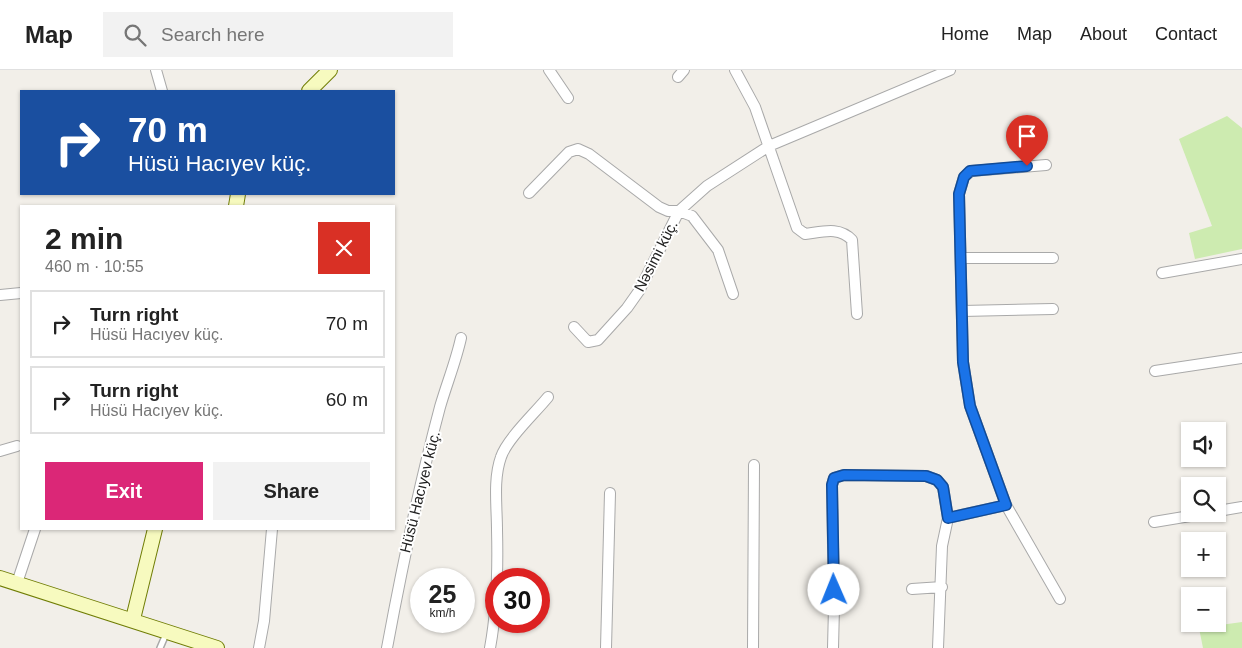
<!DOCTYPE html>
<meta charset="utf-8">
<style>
:root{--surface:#fff;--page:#f2f2f2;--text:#222;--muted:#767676;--line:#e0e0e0;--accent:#db2777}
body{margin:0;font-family:Helvetica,sans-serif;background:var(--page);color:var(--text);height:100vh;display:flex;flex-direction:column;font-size:19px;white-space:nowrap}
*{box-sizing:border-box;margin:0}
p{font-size:16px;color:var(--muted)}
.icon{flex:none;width:28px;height:28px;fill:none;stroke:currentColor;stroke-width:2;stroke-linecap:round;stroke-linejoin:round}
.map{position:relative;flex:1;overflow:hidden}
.drawer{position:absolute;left:20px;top:135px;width:375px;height:325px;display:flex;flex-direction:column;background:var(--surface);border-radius:0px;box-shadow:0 1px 4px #0004}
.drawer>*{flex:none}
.guide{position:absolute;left:20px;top:20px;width:375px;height:105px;border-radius:0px;box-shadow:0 1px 4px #0004;background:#1a4fa0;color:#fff;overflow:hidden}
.tools{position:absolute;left:1181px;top:352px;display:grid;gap:10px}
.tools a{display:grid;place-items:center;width:45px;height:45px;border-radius:0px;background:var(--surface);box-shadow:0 1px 4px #0004;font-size:25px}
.speed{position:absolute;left:410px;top:498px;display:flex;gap:10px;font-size:25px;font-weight:700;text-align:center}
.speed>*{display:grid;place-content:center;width:65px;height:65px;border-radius:50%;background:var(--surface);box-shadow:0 1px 4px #0004;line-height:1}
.speed small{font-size:12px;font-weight:400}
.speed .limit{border:8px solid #d22;background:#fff;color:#111}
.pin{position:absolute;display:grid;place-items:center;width:42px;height:42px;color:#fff;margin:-51px -21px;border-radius:50% 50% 50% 0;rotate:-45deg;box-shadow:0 0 5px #0007}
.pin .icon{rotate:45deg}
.me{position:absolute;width:55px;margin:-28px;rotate:359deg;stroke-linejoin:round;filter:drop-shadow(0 0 4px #0008)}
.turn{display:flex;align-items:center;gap:18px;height:105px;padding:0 25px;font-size:22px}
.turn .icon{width:65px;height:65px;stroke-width:2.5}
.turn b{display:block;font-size:35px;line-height:42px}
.round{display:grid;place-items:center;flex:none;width:52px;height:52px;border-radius:0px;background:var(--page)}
.overview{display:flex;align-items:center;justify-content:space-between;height:85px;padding:0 25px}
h1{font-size:30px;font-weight:800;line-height:38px}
.cta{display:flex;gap:10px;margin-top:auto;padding:10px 25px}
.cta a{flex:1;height:58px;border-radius:0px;background:var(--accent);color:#fff;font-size:20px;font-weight:800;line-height:58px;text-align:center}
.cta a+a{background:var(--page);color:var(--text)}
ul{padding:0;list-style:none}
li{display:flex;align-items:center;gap:15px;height:68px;margin:0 10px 8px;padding:0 15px;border:2px solid var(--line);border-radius:0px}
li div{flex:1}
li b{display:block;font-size:19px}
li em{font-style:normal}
header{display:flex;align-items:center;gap:30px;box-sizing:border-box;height:70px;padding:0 25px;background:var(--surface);border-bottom:1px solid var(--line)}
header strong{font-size:24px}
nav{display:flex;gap:28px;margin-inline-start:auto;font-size:18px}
.search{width:350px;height:45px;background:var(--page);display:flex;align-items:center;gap:12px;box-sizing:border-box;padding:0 18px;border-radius:0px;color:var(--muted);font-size:19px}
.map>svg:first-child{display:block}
.grass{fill:#cdebb0}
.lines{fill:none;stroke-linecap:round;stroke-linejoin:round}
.lane-casing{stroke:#a9a9a9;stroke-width:8}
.street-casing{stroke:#a9a9a9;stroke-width:12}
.secondary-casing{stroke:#707d05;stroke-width:16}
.lane{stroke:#fff;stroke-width:5}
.street{stroke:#fff;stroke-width:10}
.secondary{stroke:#f7fabf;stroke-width:14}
.route-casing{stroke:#114b97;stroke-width:12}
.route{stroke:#1a73e8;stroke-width:9}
.labels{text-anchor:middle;stroke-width:4;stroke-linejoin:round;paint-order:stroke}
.street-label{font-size:15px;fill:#222;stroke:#fff}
</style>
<header>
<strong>Map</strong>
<div class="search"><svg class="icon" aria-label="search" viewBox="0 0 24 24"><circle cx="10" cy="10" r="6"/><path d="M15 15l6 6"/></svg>Search here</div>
<nav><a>Home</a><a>Map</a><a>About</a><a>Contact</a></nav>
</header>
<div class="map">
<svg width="1242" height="578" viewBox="0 0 1242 578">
<rect width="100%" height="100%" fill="#f2efe9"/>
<path class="grass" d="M 1227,46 L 1242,58 L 1242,179 L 1195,189 L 1189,163 L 1212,156 L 1179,69 Z
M 1242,552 L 1242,578 L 1203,578 L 1199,558 Z"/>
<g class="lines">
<g class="lane-casing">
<path id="lane" d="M 160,578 L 166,564"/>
</g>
<g class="street-casing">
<path id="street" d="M 156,0 L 162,21
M 549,0 L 568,28
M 735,0 L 755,37 L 797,158 L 805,164 C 822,162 839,156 852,170 L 857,244
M 678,7 L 684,0
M 1046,95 L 971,101 L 964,107 L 959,124 L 963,292 L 970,336 L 1006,435 L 1060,529
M 529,123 L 569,82 L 578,79 L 589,84 L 659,137 L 668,141 L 679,141 L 692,146 L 718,180 L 733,224
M 961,188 L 1053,188
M 1162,203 L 1242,189
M 0,225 L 21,223
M 962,241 L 1053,239
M 574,257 L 588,272 L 598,270 L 627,238 L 639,221 L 679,141 L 707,116 L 769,76 L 950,0
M 1155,301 L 1242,288
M 0,381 L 17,376
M 1218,441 L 1242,437
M 948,448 L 1006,435
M 1154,452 L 1202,444
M 17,513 L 35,459
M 912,519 L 942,517
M 259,578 L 264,551 L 272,459
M 387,578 C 402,497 419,416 440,337 C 447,313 456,291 461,268
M 490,578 C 497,540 498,498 497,460 C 497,437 493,409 501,387 C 507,369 535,343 548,327
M 606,578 L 610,423
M 753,578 L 754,395
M 833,578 L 834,537 L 832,415 L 834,408 L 844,405 L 926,406 L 937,410 L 943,417 L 948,448 L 942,476 L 938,578"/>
</g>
<g class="secondary-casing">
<path id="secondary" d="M 309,21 L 330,0
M 236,136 L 238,124
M 0,508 L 217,578
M 133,549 L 155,459"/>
</g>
<use href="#lane" class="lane"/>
<use href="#street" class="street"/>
<use href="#secondary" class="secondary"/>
</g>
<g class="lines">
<g class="route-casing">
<path id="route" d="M 834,520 L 832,415 L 834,408 L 844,405 L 926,406 L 937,410 L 943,417 L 948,448 L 1006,435 L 970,336 L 963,292 L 959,124 L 964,107 L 970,101 L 1027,96"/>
</g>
<use href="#route" class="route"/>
</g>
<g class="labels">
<g class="street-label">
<text transform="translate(656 186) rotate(-63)" y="5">Nəsimi küç.</text>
<text transform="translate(420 422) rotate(-76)" y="5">Hüsü Hacıyev küç.</text>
</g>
</g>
</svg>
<div class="tools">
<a><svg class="icon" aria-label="sound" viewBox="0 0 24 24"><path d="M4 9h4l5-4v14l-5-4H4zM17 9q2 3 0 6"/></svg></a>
<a><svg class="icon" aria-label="search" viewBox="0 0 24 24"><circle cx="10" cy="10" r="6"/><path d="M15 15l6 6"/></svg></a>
<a>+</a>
<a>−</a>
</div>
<div class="speed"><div>25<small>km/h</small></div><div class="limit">30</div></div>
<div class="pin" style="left:1027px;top:96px;background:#d93025"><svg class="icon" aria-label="arrive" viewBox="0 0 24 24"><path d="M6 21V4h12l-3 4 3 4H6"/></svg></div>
<svg class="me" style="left:834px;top:520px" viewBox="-20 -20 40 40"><circle r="19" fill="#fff"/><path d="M0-13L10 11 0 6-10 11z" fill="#1a73e8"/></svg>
<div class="guide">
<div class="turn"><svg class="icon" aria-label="right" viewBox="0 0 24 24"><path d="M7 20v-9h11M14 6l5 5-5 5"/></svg><div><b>70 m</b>Hüsü Hacıyev küç.</div></div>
</div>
<section class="drawer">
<div class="overview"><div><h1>2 min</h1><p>460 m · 10:55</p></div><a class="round" style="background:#d93025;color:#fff"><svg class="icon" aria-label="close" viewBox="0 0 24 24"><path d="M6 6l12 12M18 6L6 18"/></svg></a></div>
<ul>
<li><svg class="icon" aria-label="right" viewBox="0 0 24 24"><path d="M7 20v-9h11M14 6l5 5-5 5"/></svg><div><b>Turn right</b><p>Hüsü Hacıyev küç.</p></div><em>70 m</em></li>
<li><svg class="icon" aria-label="right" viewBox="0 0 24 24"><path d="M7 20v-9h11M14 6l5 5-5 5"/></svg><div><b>Turn right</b><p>Hüsü Hacıyev küç.</p></div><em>60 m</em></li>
</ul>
<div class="cta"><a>Exit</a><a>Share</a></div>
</section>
</div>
